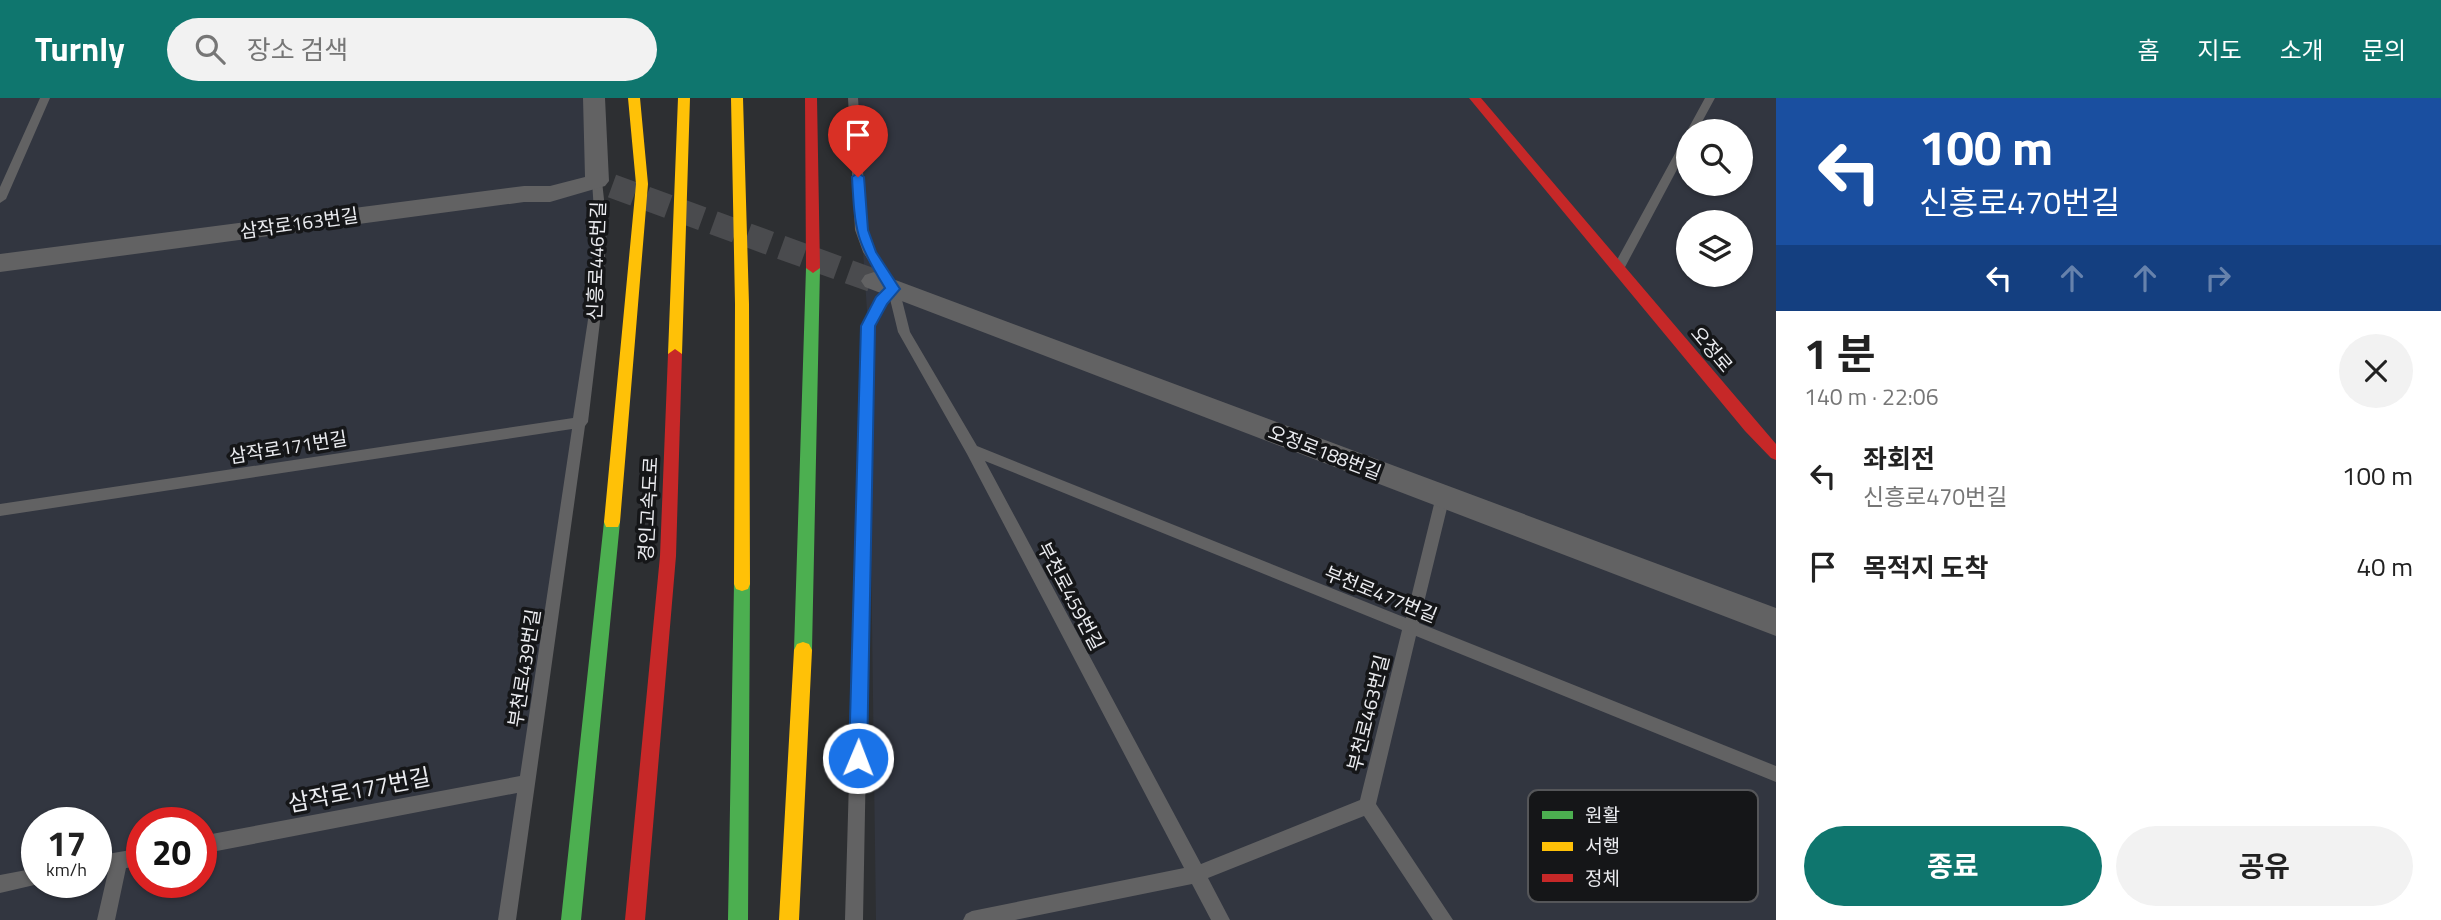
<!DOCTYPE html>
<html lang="ko">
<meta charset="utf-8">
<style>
:root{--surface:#fff;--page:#f2f2f2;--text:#222;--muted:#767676;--accent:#0f766e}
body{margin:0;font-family:"Titillium Web","Noto Sans KR",sans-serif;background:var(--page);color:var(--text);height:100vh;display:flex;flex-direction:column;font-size:26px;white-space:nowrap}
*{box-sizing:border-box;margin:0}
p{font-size:23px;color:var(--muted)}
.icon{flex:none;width:38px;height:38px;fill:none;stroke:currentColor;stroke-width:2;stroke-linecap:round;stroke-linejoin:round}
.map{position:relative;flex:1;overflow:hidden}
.side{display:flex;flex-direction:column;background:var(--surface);width:665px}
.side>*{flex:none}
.hud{background:#1a4fa0;color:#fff;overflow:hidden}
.buttons{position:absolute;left:1676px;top:21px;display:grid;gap:14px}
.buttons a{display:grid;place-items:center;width:77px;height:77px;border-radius:50%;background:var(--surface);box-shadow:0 2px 5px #0004;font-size:35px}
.speed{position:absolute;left:21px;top:709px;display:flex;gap:14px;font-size:35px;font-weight:700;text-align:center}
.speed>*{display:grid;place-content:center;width:91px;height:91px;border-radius:50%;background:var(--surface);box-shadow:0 2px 5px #0004;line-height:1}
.speed small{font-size:18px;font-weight:400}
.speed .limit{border:10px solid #d22;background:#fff;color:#111}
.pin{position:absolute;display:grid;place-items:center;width:60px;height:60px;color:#fff;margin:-72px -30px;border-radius:50% 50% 50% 0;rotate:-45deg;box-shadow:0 0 7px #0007}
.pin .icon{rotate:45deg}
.me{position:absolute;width:77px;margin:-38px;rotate:1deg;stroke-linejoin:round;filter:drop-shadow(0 0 5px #0008)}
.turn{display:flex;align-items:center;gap:24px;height:147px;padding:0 28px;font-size:32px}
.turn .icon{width:91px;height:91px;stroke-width:2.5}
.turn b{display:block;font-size:49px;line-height:60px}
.lanes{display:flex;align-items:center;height:66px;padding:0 28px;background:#0003;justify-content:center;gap:35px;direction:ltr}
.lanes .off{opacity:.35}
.round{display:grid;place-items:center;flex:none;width:74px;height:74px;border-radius:37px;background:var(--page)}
.summary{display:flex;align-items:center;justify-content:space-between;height:119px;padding:0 28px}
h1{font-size:42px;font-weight:700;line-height:52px}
.button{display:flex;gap:14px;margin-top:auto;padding:14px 28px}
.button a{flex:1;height:80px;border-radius:42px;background:var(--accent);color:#fff;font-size:28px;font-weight:700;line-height:80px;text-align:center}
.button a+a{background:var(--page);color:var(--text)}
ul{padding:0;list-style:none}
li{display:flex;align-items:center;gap:21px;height:91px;padding:0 28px}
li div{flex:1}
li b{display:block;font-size:26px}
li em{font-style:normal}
header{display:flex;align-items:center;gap:42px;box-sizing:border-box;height:98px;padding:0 35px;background:var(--accent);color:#fff}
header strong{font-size:33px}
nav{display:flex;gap:38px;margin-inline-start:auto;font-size:24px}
.search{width:490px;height:63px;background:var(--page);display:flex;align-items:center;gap:18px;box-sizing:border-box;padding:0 24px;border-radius:38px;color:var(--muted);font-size:26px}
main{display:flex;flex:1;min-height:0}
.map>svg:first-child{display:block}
.built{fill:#323640;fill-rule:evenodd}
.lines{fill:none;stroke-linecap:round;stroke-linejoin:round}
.street-tunnel{stroke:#4a4b4e;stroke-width:24;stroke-dasharray:24 12;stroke-linecap:butt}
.lane{fill:#626263;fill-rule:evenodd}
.street{fill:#626263;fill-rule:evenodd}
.fast{fill:#4caf50;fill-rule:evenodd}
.slow{fill:#ffc107;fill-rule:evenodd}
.jam{fill:#c62828;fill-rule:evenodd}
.route{fill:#1a73e8;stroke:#114b97;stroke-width:2}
.labels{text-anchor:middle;stroke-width:7;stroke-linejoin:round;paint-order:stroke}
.street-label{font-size:19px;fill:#ebecf0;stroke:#151618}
.near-street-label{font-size:23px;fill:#ebecf0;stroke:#151618}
.key{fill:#151618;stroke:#555659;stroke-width:2}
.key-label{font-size:19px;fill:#ebecf0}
</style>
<header>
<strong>Turnly</strong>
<div class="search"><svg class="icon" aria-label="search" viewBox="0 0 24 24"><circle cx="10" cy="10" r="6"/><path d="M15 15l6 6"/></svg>장소 검색</div>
<nav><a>홈</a><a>지도</a><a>소개</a><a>문의</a></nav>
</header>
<main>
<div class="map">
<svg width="1776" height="822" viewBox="0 0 1776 822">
<rect width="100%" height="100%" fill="#2d2f32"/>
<path class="built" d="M 0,0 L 594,0 L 601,129 L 507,822 L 0,822 ZM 37,724 L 96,724 L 96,784 L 37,784 ZM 142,724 L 201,724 L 201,784 L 142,784 Z
M 853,0 L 1776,0 L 1776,822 L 876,822 L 868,228 ZM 1689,33 L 1741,33 L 1741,86 L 1689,86 ZM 1689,124 L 1741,124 L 1741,177 L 1689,177 Z"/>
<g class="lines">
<path class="street-tunnel" d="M 612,88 L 874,183"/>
<path class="lane" d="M 40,0 L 50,0 L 6,101 L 0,105 L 0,89 Z
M 848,0 L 858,0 L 867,132 L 875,153 L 899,190 L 910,234 L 977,348 L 1406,520 L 1436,398 L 1438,394 L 1448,394 L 1450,398 L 1419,525 L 1776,668 L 1776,684 L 1416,538 L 1376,706 L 1453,822 L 1433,822 L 1364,718 L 1208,780 L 1230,822 L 1211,822 L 1192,786 L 1015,822 L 963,822 L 966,816 L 972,813 L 1184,770 L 967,356 L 898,234 L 890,201 L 874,228 L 863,822 L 845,822 L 862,228 L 877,200 L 886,189 L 863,154 L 855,132 ZM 985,363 L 1402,532 L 1360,702 L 1201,766 Z
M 1705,0 L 1715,0 L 1697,33 L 1689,33 L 1688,35 L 1687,33 Z
M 1689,36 L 1689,49 L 1624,171 L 1618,175 L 1614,174 L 1612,171 L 1684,39 Z
M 597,79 L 602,83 L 607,129 L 601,215 L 588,324 L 585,328 L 516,822 L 498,822 L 517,695 L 201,756 L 201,738 L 520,678 L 572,331 L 0,418 L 0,406 L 573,320 L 589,215 L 595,129 L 592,83 Z
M 142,750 L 142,768 L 126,770 L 115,822 L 97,822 L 108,774 L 96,776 L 96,758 Z
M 37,770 L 37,784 L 43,785 L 0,795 L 0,777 Z"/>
<path class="street" d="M 583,0 L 605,0 L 609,83 L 605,88 L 550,104 L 524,104 L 0,174 L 0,156 L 524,88 L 550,88 L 585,79 Z
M 874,174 L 1776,510 L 1776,538 L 865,189 L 861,183 L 865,177 Z"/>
<path class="fast" d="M 813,165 L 820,170 L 812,552 L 809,558 L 803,560 L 797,558 L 794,552 L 806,170 Z
M 612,417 L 618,419 L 620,424 L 581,822 L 561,822 L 604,424 L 606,419 Z
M 742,479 L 748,481 L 750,486 L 748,822 L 728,822 L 734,486 L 736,481 Z"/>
<path class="slow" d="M 628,0 L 640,0 L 648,86 L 620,424 L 618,429 L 606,429 L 604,424 L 636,86 Z
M 678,0 L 690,0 L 682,256 L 675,261 L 668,256 Z
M 731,0 L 743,0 L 749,206 L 750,486 L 748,491 L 742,493 L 736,491 L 734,486 L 735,206 Z
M 803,544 L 809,546 L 812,552 L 799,822 L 779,822 L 794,552 L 797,546 Z"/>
<path class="jam" d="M 805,0 L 817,0 L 820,170 L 813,175 L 806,170 Z
M 1469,0 L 1481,0 L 1776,346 L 1776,362 L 1771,360 L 1745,333 Z
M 675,251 L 682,256 L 676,458 L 645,822 L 625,822 L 660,458 L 668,256 Z"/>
</g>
<path class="route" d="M 858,75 L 864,79 L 868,132 L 876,154 L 900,191 L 887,206 L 875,228 L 867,660 L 865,667 L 858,669 L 852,667 L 849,660 L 861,228 L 876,199 L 885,190 C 856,143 855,134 852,79 Z"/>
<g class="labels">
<g class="street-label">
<text transform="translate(299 125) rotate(-8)" y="7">삼작로163번길</text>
<text transform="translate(596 163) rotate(-88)" y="7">신흥로446번길</text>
<text transform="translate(1712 251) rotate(50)" y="7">오정로</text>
<text transform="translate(288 349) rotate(-9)" y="7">삼작로171번길</text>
<text transform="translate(1325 354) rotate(21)" y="7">오정로188번길</text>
<text transform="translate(648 411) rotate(-87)" y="7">경인고속도로</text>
<text transform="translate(1381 496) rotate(22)" y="7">부천로477번길</text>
<text transform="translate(1071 498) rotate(62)" y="7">부천로459번길</text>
<text transform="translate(524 570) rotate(-81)" y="7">부천로439번길</text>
<text transform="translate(1368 615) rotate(-76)" y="7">부천로463번길</text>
</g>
<g class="near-street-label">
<text transform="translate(359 692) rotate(-11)" y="8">삼작로177번길</text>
</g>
</g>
<rect x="1528" y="692" width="230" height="112" rx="10" class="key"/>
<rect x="1542" y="713" width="31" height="8" fill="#4caf50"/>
<rect x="1542" y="744" width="31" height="9" fill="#ffc107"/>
<rect x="1542" y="776" width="31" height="8" fill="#c62828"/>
<g class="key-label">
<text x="1585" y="724">원활</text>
<text x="1585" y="755">서행</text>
<text x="1585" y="787">정체</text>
</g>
</svg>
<div class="buttons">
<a><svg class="icon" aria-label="search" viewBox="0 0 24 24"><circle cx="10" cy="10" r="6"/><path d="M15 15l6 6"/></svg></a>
<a><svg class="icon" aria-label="layers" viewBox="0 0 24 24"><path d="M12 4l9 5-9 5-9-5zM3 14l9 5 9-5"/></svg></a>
</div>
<div class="speed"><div>17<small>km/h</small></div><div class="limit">20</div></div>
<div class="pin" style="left:858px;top:79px;background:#d93025"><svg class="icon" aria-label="arrive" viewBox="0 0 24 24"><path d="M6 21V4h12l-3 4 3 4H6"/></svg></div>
<svg class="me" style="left:858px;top:660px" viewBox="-20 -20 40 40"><circle r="17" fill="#1a73e8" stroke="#fff" stroke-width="3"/><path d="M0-11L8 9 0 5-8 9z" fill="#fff"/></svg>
</div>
<section class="side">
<div class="hud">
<div class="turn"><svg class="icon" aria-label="left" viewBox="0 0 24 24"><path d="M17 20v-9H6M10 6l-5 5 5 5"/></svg><div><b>100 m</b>신흥로470번길</div></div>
<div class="lanes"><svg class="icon" aria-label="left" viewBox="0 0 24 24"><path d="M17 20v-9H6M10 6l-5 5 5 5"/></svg><svg class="icon off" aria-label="ahead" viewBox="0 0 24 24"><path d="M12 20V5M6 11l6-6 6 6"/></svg><svg class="icon off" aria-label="ahead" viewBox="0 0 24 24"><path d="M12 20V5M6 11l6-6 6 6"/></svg><svg class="icon off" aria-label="right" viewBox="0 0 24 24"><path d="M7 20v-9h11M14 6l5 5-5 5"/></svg></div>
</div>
<div class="summary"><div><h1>1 분</h1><p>140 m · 22:06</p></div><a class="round"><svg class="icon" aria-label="close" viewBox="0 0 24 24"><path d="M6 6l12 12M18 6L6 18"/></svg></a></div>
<ul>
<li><svg class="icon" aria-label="left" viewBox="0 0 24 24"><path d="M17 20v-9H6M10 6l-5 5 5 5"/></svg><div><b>좌회전</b><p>신흥로470번길</p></div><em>100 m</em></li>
<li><svg class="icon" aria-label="arrive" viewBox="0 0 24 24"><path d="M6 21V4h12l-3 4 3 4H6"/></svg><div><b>목적지 도착</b></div><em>40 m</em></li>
</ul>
<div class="button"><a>종료</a><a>공유</a></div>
</section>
</main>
